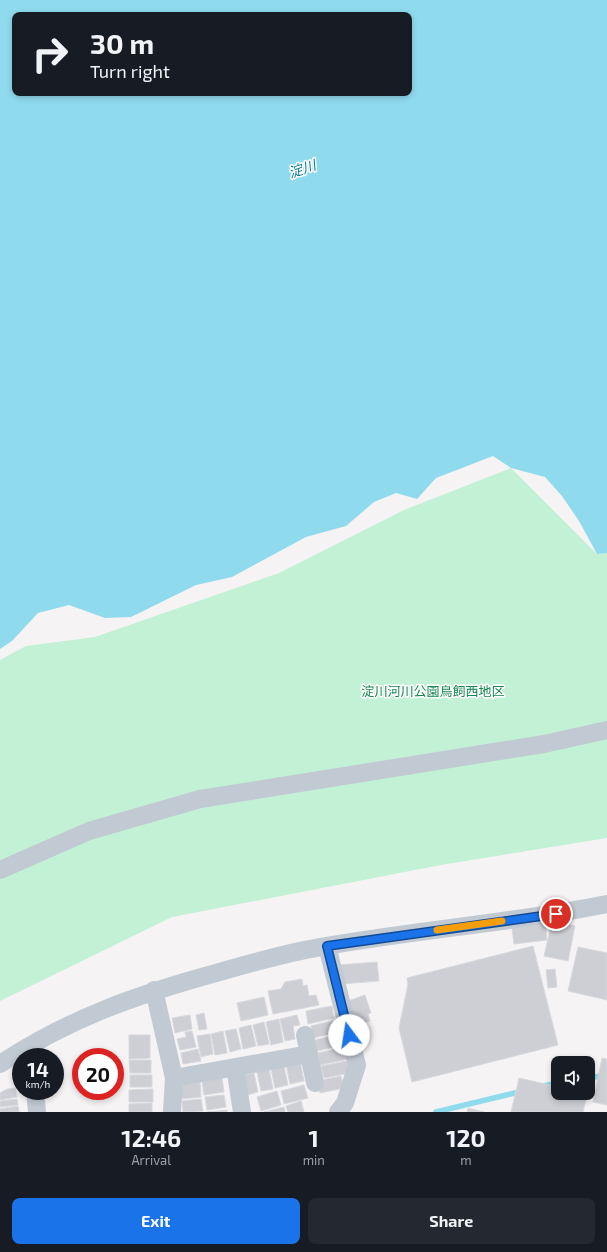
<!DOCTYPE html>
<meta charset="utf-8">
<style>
:root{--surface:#171b24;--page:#242831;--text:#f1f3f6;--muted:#9ea1a6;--accent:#1a73e8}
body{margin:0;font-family:"Exo 2","Noto Sans JP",sans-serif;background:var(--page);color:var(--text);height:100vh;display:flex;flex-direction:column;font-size:15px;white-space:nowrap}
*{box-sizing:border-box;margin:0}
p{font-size:13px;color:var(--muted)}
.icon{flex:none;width:22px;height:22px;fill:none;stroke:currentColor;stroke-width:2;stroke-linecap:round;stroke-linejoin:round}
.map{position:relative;height:1112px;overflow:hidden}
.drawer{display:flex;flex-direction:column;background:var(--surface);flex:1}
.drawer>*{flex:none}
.top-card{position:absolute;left:12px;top:12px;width:400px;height:84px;border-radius:8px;box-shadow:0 2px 6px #0003;background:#171b24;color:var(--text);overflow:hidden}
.tools{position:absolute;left:551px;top:1056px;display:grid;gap:8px}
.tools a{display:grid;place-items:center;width:44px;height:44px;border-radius:8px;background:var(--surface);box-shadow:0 2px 6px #0003;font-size:20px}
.speed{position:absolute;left:12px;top:1048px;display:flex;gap:8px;font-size:20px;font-weight:700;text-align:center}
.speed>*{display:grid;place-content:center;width:52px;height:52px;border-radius:50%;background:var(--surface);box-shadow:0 2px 6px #0003;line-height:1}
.speed small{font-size:10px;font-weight:400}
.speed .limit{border:6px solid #d22;background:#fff;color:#111}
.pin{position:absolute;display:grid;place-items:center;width:34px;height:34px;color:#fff;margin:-17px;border:2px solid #fff;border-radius:50%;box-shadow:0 1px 4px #0007}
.me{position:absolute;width:44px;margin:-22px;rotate:346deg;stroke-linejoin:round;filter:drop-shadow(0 0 3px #0008)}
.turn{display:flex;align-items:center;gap:14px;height:84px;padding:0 12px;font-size:18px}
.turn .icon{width:52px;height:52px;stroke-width:2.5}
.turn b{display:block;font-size:28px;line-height:34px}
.eta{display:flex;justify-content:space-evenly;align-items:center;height:68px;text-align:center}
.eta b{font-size:24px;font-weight:700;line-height:28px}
.button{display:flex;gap:8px;margin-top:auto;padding:8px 12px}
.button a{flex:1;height:46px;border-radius:8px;background:var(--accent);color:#fff;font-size:16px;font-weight:700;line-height:46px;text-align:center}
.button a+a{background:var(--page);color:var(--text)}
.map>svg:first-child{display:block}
.green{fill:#c3f1d5}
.water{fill:#90daee;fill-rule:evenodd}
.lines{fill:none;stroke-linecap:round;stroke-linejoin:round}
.stream{stroke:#90daee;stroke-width:5.5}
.building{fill:#cdcfd5;stroke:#d7d9de}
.minor{stroke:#c1cad2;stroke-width:18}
.route-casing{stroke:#114b97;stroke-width:10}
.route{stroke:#1a73e8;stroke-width:7}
.slow{stroke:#f59e0b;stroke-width:7}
.labels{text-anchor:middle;stroke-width:3;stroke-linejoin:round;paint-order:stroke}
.park-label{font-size:13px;fill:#17864f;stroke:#fff}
.water-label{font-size:14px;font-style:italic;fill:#0c7c9b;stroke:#fff}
</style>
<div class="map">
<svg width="607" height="1112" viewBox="0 0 607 1112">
<rect width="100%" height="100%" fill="#f5f3f3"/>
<path class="green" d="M 511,468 L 597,554 L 607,553 L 607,838 L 441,865 L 172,917 L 0,1001 L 0,660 L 26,646 L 95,637 L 279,573 L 404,510 Z"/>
<path class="water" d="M 0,0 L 607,0 L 607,553 L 597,554 L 579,521 L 562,496 L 545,477 L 511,468 L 493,456 L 436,478 L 417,499 L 396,493 L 374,502 L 346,526 L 306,537 L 232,577 L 196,585 L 131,617 L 105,618 L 69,605 L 38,613 L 12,641 L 0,649 ZM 15,15 L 409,15 L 409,93 L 15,93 Z"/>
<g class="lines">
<path class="stream" d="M 588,1078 L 607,1075
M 543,1086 L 558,1083
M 436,1112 L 523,1091"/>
</g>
<path class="building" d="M 552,921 L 575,926 L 568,961 L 544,956 Z
M 545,923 L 547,940 L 514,944 L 512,928 Z
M 533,946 L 558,1045 L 412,1082 L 399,1028 L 408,984 L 407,978 Z
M 578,947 L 607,953 L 607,1000 L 568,991 Z
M 377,962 L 379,981 L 340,984 L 339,965 Z
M 555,969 L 557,987 L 548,988 L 546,970 Z
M 302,979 L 303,986 L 307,985 L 309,996 L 316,995 L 319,1005 L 273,1014 L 268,991 L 281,989 L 285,982 Z
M 365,995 L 371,1013 L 368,1014 L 370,1021 L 356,1025 L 348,1001 Z
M 264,997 L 268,1015 L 241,1021 L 237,1003 Z
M 332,1006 L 334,1018 L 308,1024 L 306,1011 Z
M 204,1013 L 207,1029 L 199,1030 L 196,1015 Z
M 190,1015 L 192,1029 L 175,1033 L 172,1018 Z
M 297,1015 L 300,1025 L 293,1026 L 295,1039 L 285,1041 L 280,1019 Z
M 279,1019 L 283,1042 L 271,1045 L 266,1022 Z
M 336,1020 L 338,1032 L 313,1038 L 311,1026 Z
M 264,1022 L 269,1044 L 258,1046 L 253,1025 Z
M 251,1025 L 256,1046 L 243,1049 L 239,1028 Z
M 236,1029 L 241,1049 L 230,1052 L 225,1031 Z
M 192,1031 L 196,1047 L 180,1050 L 177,1039 L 186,1037 L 185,1032 Z
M 223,1031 L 227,1053 L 215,1055 L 211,1034 Z
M 210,1034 L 213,1054 L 201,1057 L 197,1036 Z
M 340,1034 L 343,1045 L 317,1051 L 315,1040 Z
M 129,1035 L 150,1035 L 150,1058 L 129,1059 Z
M 345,1047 L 348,1059 L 320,1065 L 318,1053 Z
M 198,1049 L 201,1061 L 183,1064 L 181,1053 Z
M 602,1058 L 607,1059 L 607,1105 L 593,1102 Z
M 129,1060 L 151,1060 L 151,1073 L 130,1073 Z
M 300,1061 L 304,1081 L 290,1084 L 286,1064 Z
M 347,1061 L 350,1073 L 324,1078 L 321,1066 Z
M 284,1066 L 288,1085 L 275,1088 L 271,1069 Z
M 269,1069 L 273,1089 L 261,1091 L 257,1072 Z
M 254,1073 L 258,1092 L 247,1095 L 244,1075 Z
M 130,1075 L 152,1075 L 152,1087 L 130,1087 Z
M 341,1076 L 344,1088 L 320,1093 L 317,1081 Z
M 222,1078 L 224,1092 L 204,1095 L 202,1081 Z
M 519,1078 L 558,1087 L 558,1093 L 587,1095 L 583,1112 L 511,1112 Z
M 200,1082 L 201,1097 L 181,1099 L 180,1085 Z
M 304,1085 L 308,1098 L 284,1104 L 281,1091 Z
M 15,1088 L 17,1097 L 0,1100 L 0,1093 L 7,1089 Z
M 153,1089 L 153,1102 L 129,1102 L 129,1090 Z
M 277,1091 L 281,1105 L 261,1111 L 257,1097 Z
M 224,1095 L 226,1107 L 207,1110 L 205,1097 Z
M 17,1099 L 18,1105 L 0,1107 L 0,1101 Z
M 201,1099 L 203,1111 L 183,1112 L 182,1101 Z
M 301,1101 L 304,1112 L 288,1112 L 286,1106 Z
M 152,1103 L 152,1112 L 129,1112 L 129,1104 Z
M 18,1106 L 19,1112 L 0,1112 L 0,1109 Z
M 284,1107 L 285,1112 L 264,1112 Z
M 468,1108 L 484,1112 L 467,1112 Z
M 227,1110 L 227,1112 L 207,1112 Z"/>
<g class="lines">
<path class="minor" d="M 0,870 L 89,831 L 200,799 L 544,744 L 607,730
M 327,946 L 357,1065 L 345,1103 L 338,1112
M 154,990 L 174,1078 L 172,1112
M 305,1035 L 315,1083
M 0,1064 C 70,1018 136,995 216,973 C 251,963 285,953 321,947 C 416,930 512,923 607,904
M 235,1067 L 242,1112
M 174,1078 L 309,1054
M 35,1091 L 37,1112"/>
</g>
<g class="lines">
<g class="route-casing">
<path id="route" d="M 349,1035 L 327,946 L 556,914"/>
</g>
<use href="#route" class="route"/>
<path class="slow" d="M 437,930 L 502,921"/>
</g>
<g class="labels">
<g class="park-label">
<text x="433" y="696">淀川河川公園鳥飼西地区</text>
</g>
<g class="water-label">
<text transform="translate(302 169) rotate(-19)" y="5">淀川</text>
</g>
</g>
</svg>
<div class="tools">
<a><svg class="icon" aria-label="sound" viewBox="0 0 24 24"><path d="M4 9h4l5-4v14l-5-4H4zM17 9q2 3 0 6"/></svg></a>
</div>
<div class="speed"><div>14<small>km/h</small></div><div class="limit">20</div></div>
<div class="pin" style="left:556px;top:914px;background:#d93025"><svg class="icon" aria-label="arrive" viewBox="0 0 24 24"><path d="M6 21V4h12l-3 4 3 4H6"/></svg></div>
<svg class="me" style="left:349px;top:1035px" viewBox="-20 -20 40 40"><circle r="19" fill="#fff"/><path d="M0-13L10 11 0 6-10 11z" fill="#1a73e8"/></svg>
<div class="top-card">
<div class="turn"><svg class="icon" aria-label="right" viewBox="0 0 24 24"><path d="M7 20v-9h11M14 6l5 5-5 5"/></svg><div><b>30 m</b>Turn right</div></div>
</div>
</div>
<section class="drawer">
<div class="eta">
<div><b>12:46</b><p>Arrival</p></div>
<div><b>1</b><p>min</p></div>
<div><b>120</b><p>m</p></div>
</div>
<div class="button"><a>Exit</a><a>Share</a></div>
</section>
